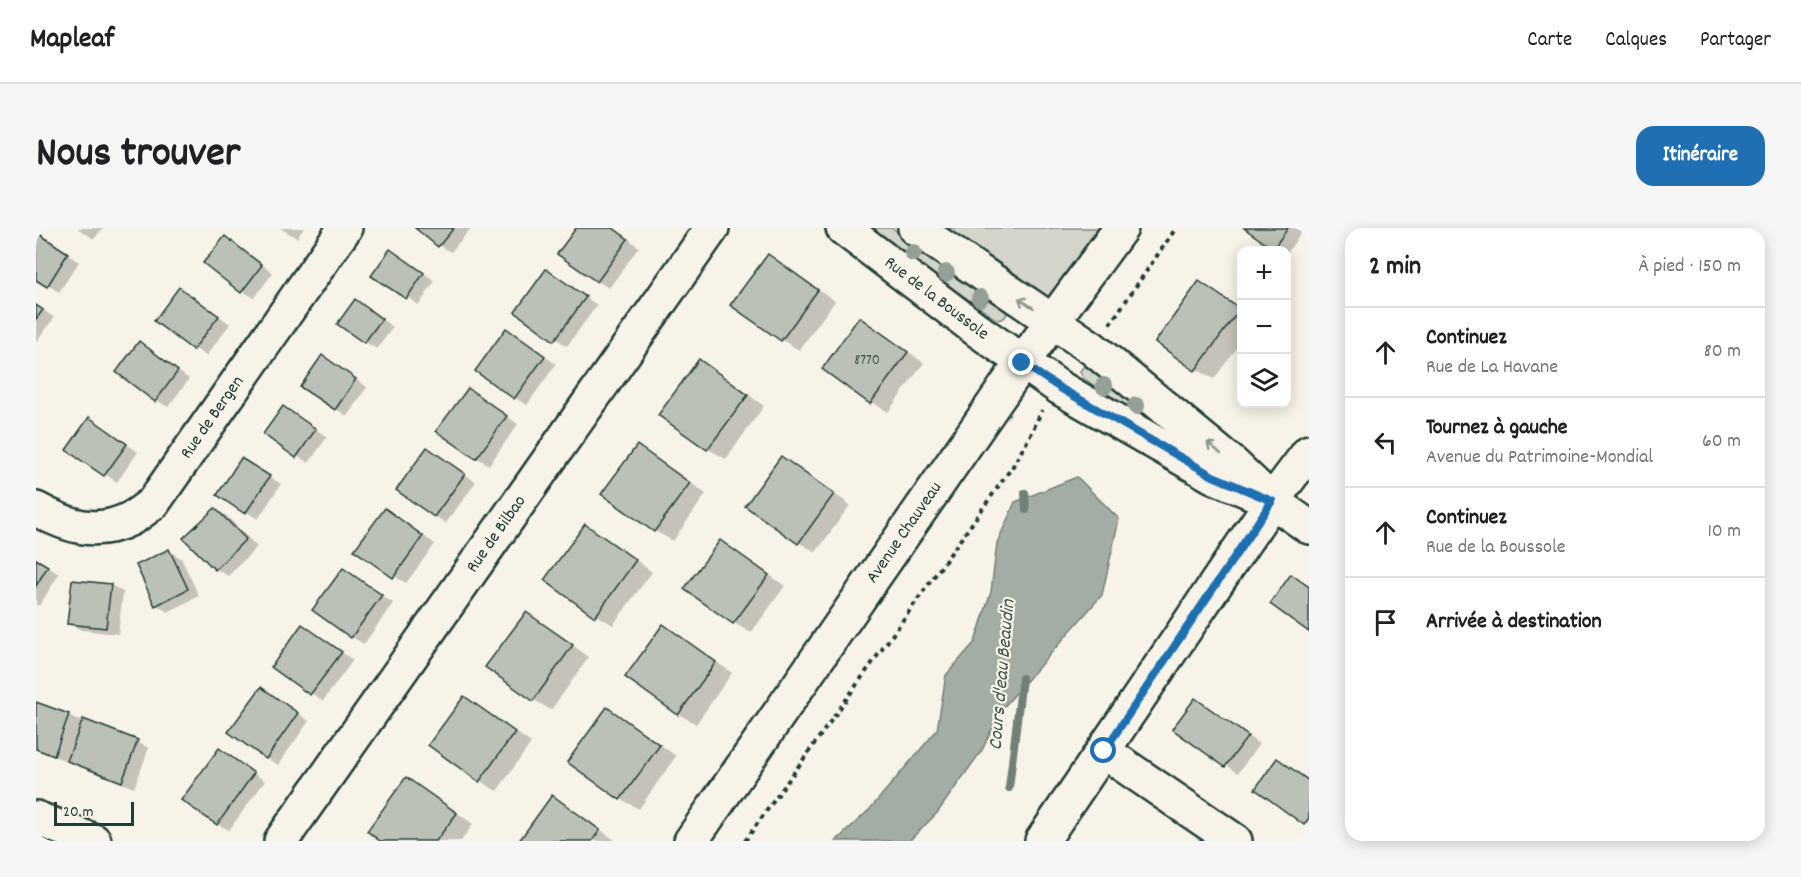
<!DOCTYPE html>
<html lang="fr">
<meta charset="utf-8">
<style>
:root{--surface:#fff;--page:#f6f6f6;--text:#202124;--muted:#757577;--line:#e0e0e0;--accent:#1f6fb2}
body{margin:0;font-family:Dekko,sans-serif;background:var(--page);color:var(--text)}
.controls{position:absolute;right:18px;top:18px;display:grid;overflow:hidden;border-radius:12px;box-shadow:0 3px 15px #0003}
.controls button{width:54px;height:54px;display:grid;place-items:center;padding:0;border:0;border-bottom:2px solid var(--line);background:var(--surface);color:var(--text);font:30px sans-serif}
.scale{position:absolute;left:18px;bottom:15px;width:80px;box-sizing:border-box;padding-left:6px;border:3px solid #1f3d34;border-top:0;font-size:16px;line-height:21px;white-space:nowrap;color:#1f3d34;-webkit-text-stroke:4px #f7f3e8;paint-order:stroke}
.stop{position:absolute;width:18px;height:18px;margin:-14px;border:4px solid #1f6fb2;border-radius:50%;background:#fff}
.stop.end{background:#1f6fb2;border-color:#fff;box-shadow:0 2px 6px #0008}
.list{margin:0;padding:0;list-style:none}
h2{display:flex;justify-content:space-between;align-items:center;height:78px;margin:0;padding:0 24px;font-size:26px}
h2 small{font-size:20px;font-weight:400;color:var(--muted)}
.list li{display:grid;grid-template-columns:39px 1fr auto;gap:18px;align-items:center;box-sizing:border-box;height:90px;padding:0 24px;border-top:2px solid var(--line)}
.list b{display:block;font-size:22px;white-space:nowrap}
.list p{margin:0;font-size:20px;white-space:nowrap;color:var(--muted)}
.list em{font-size:20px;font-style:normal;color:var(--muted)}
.icon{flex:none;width:33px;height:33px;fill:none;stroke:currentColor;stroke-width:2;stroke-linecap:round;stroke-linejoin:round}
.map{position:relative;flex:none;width:1273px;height:613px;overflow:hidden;border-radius:18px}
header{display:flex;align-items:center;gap:36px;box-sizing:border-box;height:84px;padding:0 30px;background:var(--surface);border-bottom:2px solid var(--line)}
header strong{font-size:28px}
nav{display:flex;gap:33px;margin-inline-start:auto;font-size:21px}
.intro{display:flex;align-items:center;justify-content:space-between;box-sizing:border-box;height:144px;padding:0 36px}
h1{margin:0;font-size:42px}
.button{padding:15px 27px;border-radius:18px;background:var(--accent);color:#fff;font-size:21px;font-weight:700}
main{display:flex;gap:36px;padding:0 36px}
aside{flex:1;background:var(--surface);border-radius:18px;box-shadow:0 3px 15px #0003}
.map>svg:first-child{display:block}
</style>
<header>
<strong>Mapleaf</strong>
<nav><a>Carte</a><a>Calques</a><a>Partager</a></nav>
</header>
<div class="intro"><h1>Nous trouver</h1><a class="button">Itinéraire</a></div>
<main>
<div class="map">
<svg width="1273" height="613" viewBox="0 0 1273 613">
<rect width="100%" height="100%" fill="#f7f3e8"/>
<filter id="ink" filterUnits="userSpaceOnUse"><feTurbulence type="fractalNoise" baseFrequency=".0167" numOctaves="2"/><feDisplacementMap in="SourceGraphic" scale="12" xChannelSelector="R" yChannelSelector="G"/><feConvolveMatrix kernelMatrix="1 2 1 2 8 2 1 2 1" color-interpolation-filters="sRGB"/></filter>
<g filter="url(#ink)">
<g fill="#d3d5ca" stroke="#79897f" stroke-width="1.5">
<path d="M832,0h24l112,80 3,6c-3,5 -5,6 -11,5z"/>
<polygon points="879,0 1076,0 1016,92"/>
<polygon points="1054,138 1122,192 1121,195 1103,188 1047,150 1044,143 1047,139"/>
</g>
<polygon fill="#a4ada3" stroke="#6f8077" stroke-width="1.5" points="1041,249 1083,291 1066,367 965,482 946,522 901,585 873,613 800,613 834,581 901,502 910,447 939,414 955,364 961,315 979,274"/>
<g fill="#0003">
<polygon points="41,0 67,0 58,11"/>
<polygon points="244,0 268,0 261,10"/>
<polygon points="382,0 435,0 415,24 403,17"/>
<polygon points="542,0 577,0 603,19 573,60 561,53"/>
<polygon points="1211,0 1269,0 1250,26 1250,22 1243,22"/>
<polygon points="0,6 43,34 23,64 0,50"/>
<polygon points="189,10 201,17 237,45 218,70 206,63"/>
<polygon points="732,27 750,38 799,73 763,122 746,112"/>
<polygon points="366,30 399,53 383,77 338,47"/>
<polygon points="510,43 561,77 531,118 481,84"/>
<polygon points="1164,55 1206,82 1206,113 1178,151 1160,141 1121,113"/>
<polygon points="156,68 194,96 170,128 120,93"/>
<polygon points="319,73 357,99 341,121 329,114"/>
<polygon points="0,76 18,90 0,114"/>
<polygon points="824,91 841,101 888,135 852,184 835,174"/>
<polygon points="482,109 520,136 491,177 479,170"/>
<polygon points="103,115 153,151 132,179 120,172"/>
<polygon points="663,133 680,143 728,178 690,231 672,221 625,187"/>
<polygon points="298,136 331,159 311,188 300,181"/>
<polygon points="432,162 482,196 453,237 441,230"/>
<polygon points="259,187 291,209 273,235 261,228"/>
<polygon points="65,198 102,224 81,254 32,222"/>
<polygon points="601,219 619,229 670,266 637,313 619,303 567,265"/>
<polygon points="392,221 440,254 410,295 398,288"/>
<polygon points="746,230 763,240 814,277 780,324 762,314"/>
<polygon points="217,239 245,256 222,291 183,267"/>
<polygon points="179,281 191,288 221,319 192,348 180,341"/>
<polygon points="361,289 399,316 370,355 358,348"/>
<polygon points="549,298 567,308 616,344 577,397 560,387"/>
<polygon points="684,314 701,324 749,358 715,405 698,395 650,361"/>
<polygon points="133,323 145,330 163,368 132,384 120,377"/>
<polygon points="0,332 23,346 3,378 0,376"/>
<polygon points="308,342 357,375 328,416 316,409"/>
<polygon points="75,357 87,364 82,406 45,402 33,395"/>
<polygon points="490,386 507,396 553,429 515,482 498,472 451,439"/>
<polygon points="267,398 317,432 287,473 237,439"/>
<polygon points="627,398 644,408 696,445 660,496 642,486"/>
<polygon points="237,468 273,493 242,537 230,530"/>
<polygon points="428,470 446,480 495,515 461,563 444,553"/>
<polygon points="0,475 33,487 47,495 101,514 113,520 98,560 45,539 31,532 31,533 0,522"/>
<polygon points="1171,479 1223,516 1202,545 1138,501"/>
<polygon points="571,481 589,491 640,528 603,581 585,571 534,534"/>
<polygon points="183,522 229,553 193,602 181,596"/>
<polygon points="371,551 388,561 437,596 425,613 346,613"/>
<polygon points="516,569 533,579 580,613 485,613"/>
</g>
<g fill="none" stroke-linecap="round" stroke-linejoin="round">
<g stroke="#6f8077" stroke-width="8">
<polyline points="989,265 990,282"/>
<polyline points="973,560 986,450"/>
</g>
</g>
<g fill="#bbc1b6" stroke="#1f3d34" stroke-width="1.5">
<polygon points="379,0 418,0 402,19"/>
<polygon points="540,0 577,0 592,11 561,54 521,26"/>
<polygon points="1208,0 1252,0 1237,21"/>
<polygon points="0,4 32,25 11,59 0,52"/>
<polygon points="189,8 226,37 205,65 167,35"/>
<polygon points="354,21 388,45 370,71 335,48"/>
<polygon points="732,26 782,62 745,113 694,77"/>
<polygon points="510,41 550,69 518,113 479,84"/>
<polygon points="1163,53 1204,81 1159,143 1119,114"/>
<polygon points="143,59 183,88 157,122 118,93"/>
<polygon points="319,71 346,91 328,115 301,96"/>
<polygon points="0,77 7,82 0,91"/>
<polygon points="823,89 872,124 834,176 786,141"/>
<polygon points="470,100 509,128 478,171 439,143"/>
<polygon points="103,113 142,143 119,174 80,144"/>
<polygon points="286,127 320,151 299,182 264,159"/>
<polygon points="663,131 712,167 671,222 622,187"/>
<polygon points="432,160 471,188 440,231 400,203"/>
<polygon points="247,178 280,201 260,230 227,206"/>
<polygon points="53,189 91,216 68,248 30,222"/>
<polygon points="601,217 654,255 618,304 565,266"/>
<polygon points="391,219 429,246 398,289 360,262"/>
<polygon points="745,228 798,266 762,316 709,278"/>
<polygon points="205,230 234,248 209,286 181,267"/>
<polygon points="179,280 210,311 179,342 147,310"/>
<polygon points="349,280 387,308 357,350 318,322"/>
<polygon points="549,296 600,332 559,389 508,352"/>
<polygon points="684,312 733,347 697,396 648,361"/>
<polygon points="133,321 152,361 119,378 100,337"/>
<polygon points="0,331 12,338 0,358"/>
<polygon points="307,340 346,367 315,410 276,382"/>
<polygon points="1255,346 1273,359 1273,404 1234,376"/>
<polygon points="36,352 75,356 70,400 31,396"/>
<polygon points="490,384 537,417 497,473 449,439"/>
<polygon points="266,396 306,424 274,467 235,439"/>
<polygon points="627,396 680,434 642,487 589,449"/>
<polygon points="225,459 262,485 230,531 192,504"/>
<polygon points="428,468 479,504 443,554 392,517"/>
<polygon points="1159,470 1212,508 1189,539 1136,501"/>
<polygon points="0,474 33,486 18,528 0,521"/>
<polygon points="571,479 624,517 584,572 531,534"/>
<polygon points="47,491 102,512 86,554 31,533"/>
<polygon points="183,520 218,545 181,597 145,572"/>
<polygon points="1241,530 1273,553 1273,590 1268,597 1219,561"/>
<polygon points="370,549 421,585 400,613 344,613 331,603"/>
<polygon points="516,567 564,602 556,613 483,613"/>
</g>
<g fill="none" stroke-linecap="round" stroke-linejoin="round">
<defs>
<g id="minor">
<path id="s1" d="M807,0l137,104 80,56 153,88 59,25"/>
<polyline points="879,0 1056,120 1197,236 1236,273 1273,299"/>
<path id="s2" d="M0,281c31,17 60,27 94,10 8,-4 16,-11 23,-16l192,-275"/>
<polyline points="1067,523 1199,613"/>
<polyline points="0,590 58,613"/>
<path id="s3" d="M245,613l431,-613"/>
<polyline points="1006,613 1236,273 1273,224"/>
</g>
<g id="major">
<path id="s4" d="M655,613l331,-478 99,-135"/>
</g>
</defs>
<use href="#minor" stroke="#1f3d34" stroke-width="38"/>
<use href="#major" stroke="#1f3d34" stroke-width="38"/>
<g stroke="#1f3d34" stroke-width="4" stroke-dasharray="4.5 4.5" stroke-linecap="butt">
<polyline points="1074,96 1140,0"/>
<polyline points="709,613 977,238 994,208 1006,182"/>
</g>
<use href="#minor" stroke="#f7f3e8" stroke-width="33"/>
<use href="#major" stroke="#f7f3e8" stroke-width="33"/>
</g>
<g fill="#949f96">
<circle cx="877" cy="25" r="9"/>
<circle cx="910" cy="45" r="9"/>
<circle cx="944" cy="70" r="9"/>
<circle cx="1068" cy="158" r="9"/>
<circle cx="1100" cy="178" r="9"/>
</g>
<defs><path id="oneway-shaft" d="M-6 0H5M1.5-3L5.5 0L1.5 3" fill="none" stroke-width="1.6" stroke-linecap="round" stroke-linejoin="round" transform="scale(1.5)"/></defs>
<g stroke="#8b988e">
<use href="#oneway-shaft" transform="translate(990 75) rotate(-147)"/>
<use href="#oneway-shaft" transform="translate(1178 220) rotate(-141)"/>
</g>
</g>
<g fill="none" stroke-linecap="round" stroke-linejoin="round" filter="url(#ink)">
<polyline stroke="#1f6fb2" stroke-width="8" points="986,135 1024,160 1177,248 1236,273 1068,523"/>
</g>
<g text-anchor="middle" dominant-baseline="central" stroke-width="4.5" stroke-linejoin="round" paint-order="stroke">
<g font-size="15" fill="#465e54">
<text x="831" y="133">8770</text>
</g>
<g font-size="18" fill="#1f3d34" stroke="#f7f3e8">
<text stroke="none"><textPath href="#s1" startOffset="117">Rue de la Boussole</textPath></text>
<text stroke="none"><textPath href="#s2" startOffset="231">Rue de Bergen</textPath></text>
<text stroke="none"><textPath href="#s4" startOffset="375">Avenue Chauveau</textPath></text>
<text stroke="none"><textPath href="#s3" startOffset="375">Rue de Bilbao</textPath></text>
</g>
<g font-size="20" font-style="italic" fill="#405950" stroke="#f7f3e8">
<text transform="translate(967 447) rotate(-85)">Cours d'eau Beaudin</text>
</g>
</g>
</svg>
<div class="controls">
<button>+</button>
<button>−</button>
<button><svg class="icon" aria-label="layers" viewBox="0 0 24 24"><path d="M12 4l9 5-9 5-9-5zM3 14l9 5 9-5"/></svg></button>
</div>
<div class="scale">20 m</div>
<div class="stop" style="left:1068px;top:523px"></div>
<div class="stop end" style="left:986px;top:135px"></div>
</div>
<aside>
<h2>2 min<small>À pied · 150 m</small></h2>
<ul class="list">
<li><svg class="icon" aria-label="ahead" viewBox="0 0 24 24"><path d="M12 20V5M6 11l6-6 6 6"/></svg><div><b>Continuez</b><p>Rue de La Havane</p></div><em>80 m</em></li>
<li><svg class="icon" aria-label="left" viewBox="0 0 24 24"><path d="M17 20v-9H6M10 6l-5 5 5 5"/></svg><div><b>Tournez à gauche</b><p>Avenue du Patrimoine-Mondial</p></div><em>60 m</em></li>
<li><svg class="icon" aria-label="ahead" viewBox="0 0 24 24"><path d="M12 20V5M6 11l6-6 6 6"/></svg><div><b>Continuez</b><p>Rue de la Boussole</p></div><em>10 m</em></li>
<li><svg class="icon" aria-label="arrive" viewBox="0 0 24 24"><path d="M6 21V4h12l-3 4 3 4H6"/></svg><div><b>Arrivée à destination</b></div></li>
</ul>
</aside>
</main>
